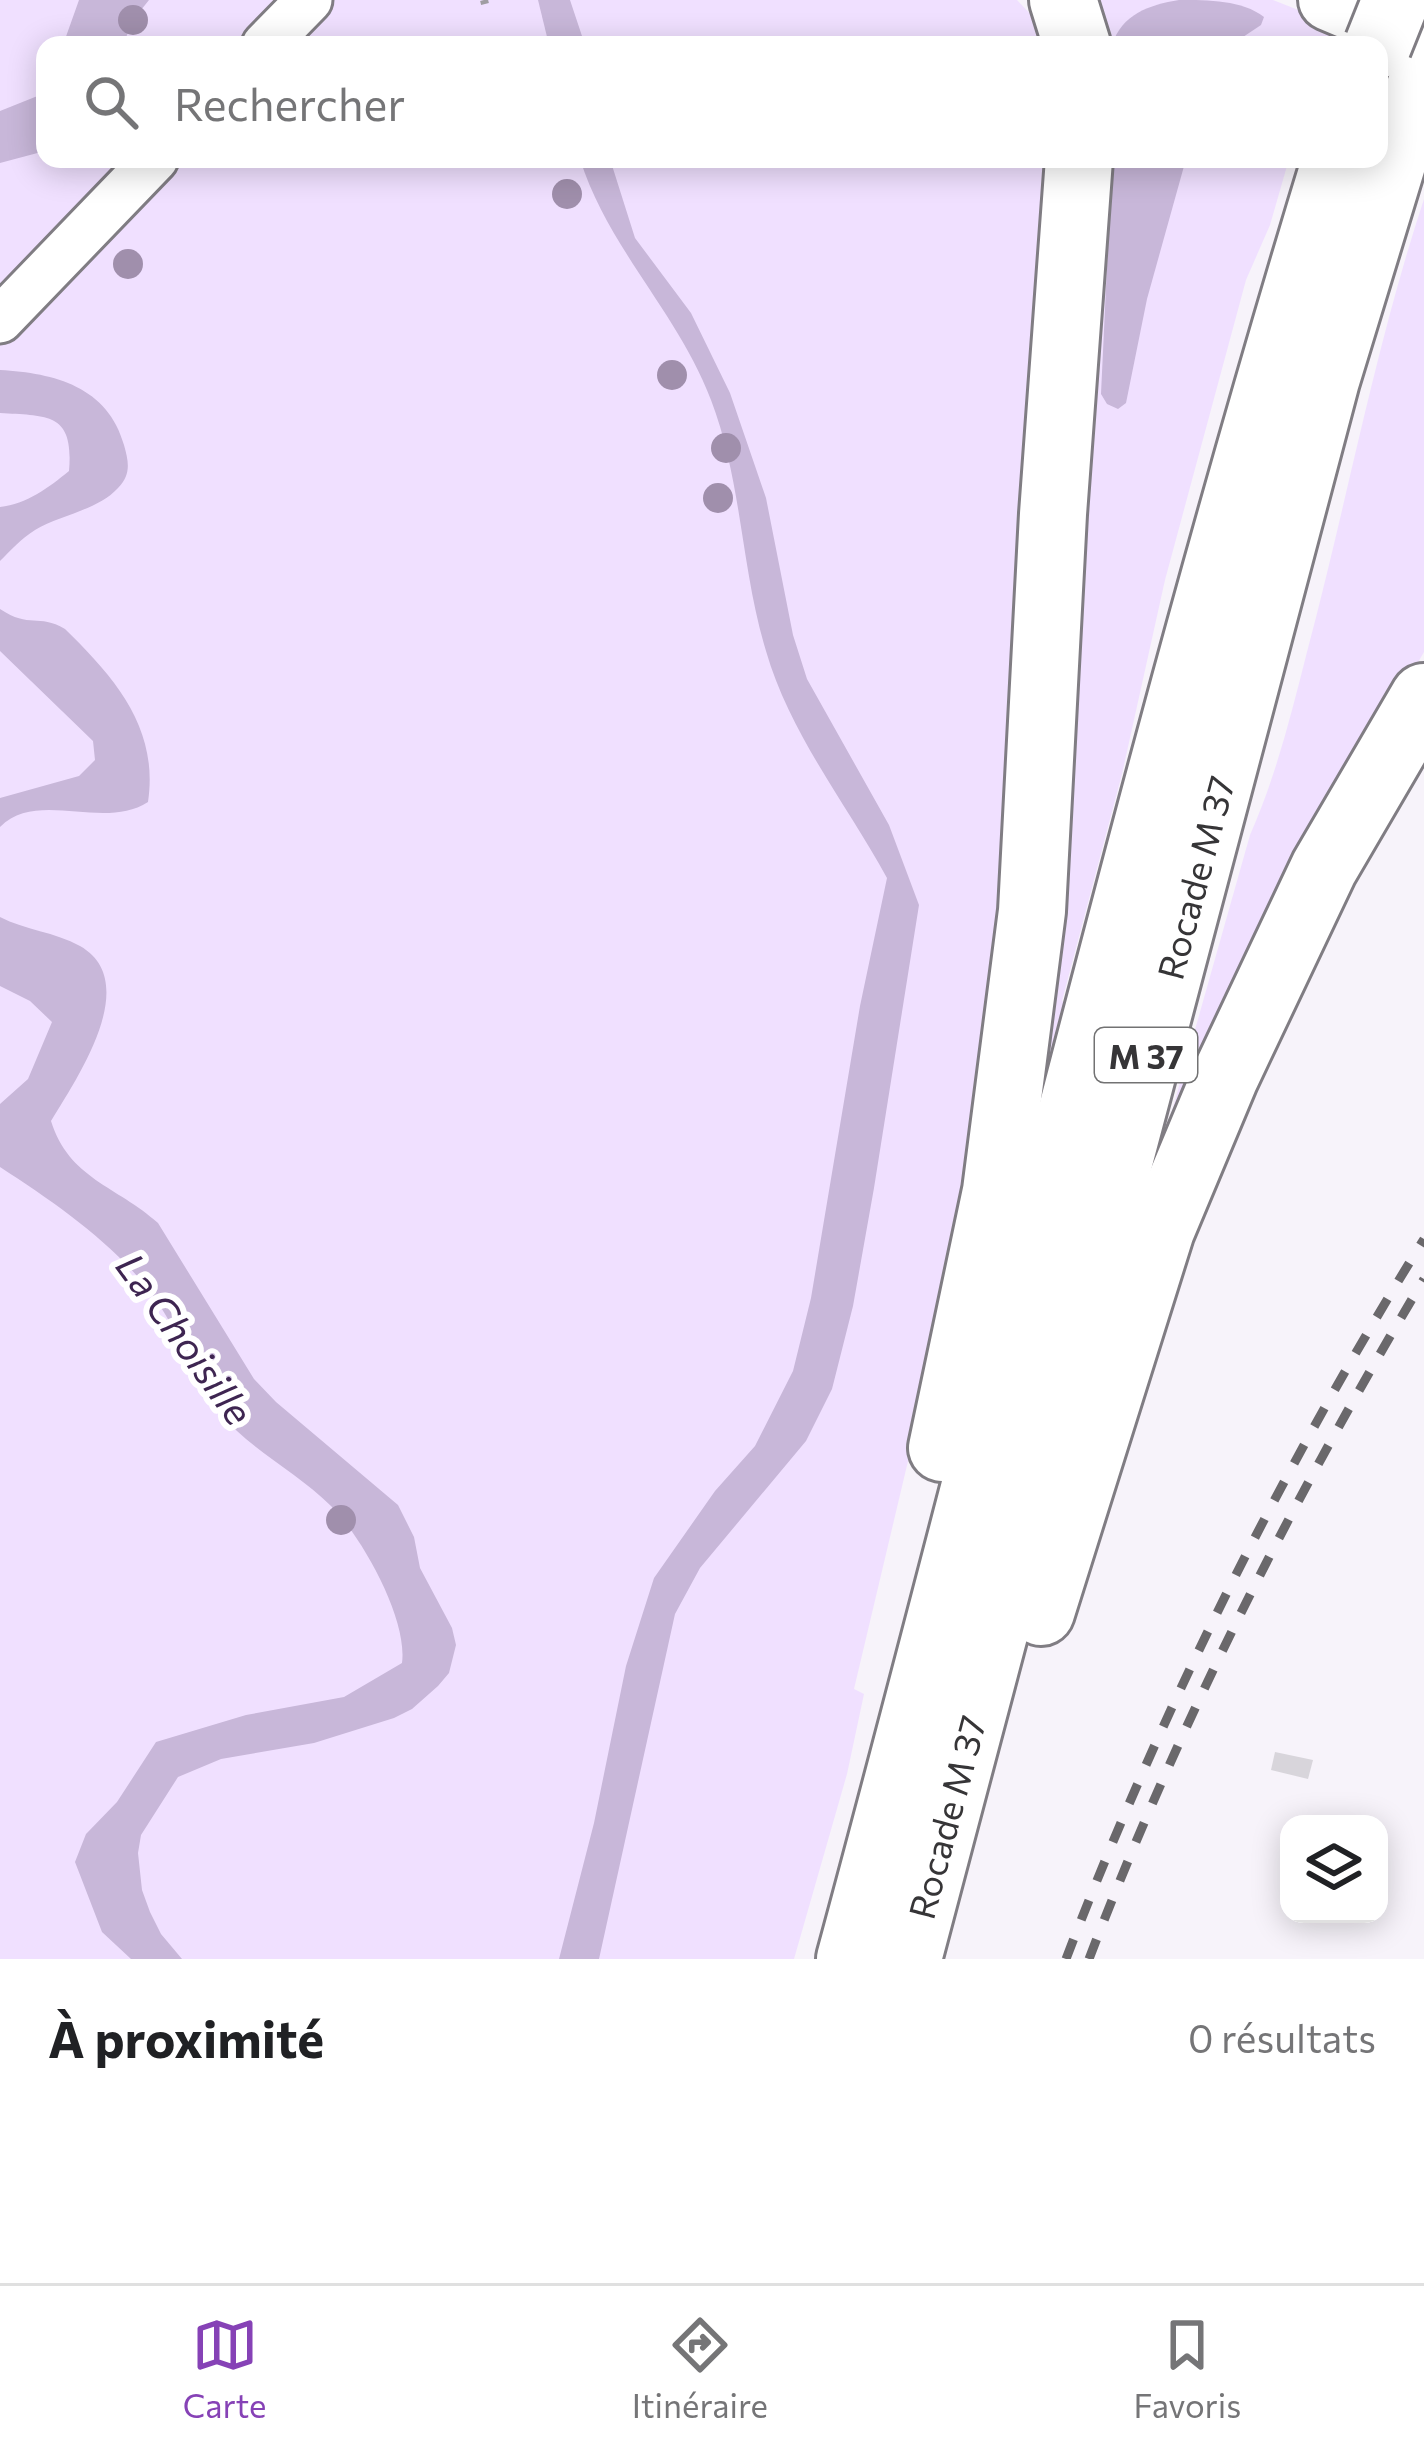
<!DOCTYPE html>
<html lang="fr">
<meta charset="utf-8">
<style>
:root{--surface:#fff;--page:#f2f2f2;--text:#202124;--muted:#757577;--line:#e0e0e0;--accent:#8642b6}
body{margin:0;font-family:Commissioner,sans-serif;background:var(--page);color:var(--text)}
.controls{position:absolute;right:36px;bottom:36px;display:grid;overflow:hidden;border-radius:24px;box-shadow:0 6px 30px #0003}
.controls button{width:108px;height:108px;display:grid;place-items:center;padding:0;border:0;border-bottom:3px solid var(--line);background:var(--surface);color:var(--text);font:60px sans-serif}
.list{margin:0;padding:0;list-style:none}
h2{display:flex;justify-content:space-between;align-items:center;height:156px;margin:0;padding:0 48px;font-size:51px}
h2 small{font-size:39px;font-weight:400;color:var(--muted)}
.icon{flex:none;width:66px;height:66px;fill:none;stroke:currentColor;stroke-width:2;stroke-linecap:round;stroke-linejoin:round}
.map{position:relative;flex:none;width:1424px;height:1959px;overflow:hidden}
.search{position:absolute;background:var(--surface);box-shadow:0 6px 30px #0003;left:36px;right:36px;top:36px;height:132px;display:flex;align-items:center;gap:30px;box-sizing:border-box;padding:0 42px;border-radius:24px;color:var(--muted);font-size:45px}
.sheet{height:324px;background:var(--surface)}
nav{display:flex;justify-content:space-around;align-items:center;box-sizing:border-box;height:168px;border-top:3px solid var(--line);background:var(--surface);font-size:33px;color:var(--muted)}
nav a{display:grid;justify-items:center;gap:6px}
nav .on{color:var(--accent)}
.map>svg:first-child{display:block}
</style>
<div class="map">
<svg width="1424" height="1959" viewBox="0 0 1424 1959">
<rect width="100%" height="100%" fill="#f7f3fa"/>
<g fill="#f0e0ff">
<polygon points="0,0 1017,0 1039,23 1048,45 45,45 45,159 1043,159 997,930 962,1198 927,1381 854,1689 864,1694 847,1774 794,1959 0,1959"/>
<polygon points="1097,0 1273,0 1339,26 1331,45 1092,45"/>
<polygon points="1089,159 1289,159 1270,225 1246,280 1165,580 1122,774 1062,1001 1071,1006 1026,1175"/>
<path d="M1424,199v453l-65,112 -209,425 100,-354c26,-59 41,-120 57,-183 40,-150 68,-305 117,-453z"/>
</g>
<g fill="#c8b7d9">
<polygon points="79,0 149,0 133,20 123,45 63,45"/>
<polygon points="538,0 570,0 585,45 549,45"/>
<path d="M1179,0c30,0 63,0 85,17l-3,8 -30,20h-119c10,-31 37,-40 67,-45z"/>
<polygon points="45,93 45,151 0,163 0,111"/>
<path d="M580,159h30l25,79 56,75 39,80 36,105 27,137 14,44 82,146 30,80 -45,283 -21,118 -21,83 -26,52 -106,127 -25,46 -76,345h-40l35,-136 32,-157 28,-88 61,-87 40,-45 38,-75 18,-73 49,-292 27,-128c-41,-75 -97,-144 -121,-227 -25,-82 -24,-170 -55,-251 -33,-87 -103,-152 -131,-241z"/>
<polygon points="1112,159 1186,159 1147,299 1126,403 1118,409 1107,404 1101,394"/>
<path d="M0,370c55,3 108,17 124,75 5,18 7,29 -6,43 -20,22 -58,27 -83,42 -14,9 -24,20 -35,31v-54c27,-3 48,-19 69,-36 5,-58 -20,-55 -69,-58z"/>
<path d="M0,609c30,20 38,4 65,20 50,49 94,99 83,173 -45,29 -110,-13 -148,25v-29l79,-22 16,-16 -2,-19 -93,-90z"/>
<path d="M0,917c25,13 55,15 80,29 63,36 -3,132 -29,175 18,58 66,65 107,102l96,156 22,23 122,103 16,32 6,31 32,60 4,17 -7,28 -11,13 -26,23 -18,9 -80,25 -93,16 -43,18 -37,58 -3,18 4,37 8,22 11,22 21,25h-51l-29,-27 -27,-70 11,-28 31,-32 39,-60 90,-27 98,-18 58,-34c6,-44 -40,-126 -71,-157 -28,-28 -65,-48 -94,-75 -35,-33 -57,-101 -88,-141 -41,-51 -94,-87 -149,-123v-63l28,-25 24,-57 -22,-21 -30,-15z"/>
</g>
<polygon fill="#d8d5db" points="1275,1752 1313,1760 1308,1779 1271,1770"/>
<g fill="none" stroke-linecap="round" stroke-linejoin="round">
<defs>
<g id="minor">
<polyline points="265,45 309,0"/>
<polyline points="0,320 155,159"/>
</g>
<polyline id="major" points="1329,0 1424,40"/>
<g id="highway">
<polyline points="1063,0 1077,45"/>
<polyline points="942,1448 996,1191 1032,911 1053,514 1079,159"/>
<polyline points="1041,1612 1161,1230 1225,1077 1324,868 1424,697"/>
<path d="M850,1959c163,-600 304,-1206 486,-1800"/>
<path id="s1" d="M908,1959l418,-1579 69,-226 29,-77"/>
</g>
</defs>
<use href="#minor" stroke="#807d83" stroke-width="51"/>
<use href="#major" stroke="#807d83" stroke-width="66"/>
<use href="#highway" stroke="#807d83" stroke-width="72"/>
<polyline stroke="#a09da2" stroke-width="8" stroke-dasharray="6 9" stroke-linecap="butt" points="484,0 485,4"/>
<use href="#minor" stroke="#fff" stroke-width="45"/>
<use href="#major" stroke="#fff" stroke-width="60"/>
<use href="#highway" stroke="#fff" stroke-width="66"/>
<g stroke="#6a686b" stroke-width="9" stroke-dasharray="21 21" stroke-linecap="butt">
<path d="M1066,1959c96,-251 217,-492 358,-720"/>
<path d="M1089,1959c90,-236 205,-463 335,-680"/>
</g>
<defs>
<polyline id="highway-bridge" points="1378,45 1396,0"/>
</defs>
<use href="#highway-bridge" stroke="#807d83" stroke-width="72" stroke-linecap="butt"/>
<use href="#highway-bridge" stroke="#fff" stroke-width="66"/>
</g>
<g fill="#a08fac">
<circle cx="133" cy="20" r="15"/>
<circle cx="567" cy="194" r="15"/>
<circle cx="128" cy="264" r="15"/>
<circle cx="672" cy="375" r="15"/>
<circle cx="726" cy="448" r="15"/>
<circle cx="718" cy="498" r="15"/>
<circle cx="341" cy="1520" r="15"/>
</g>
<g text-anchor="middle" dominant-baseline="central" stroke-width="12" stroke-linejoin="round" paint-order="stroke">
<rect fill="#fff" stroke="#727273" stroke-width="3" x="1095" y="1028" width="102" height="54" rx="9"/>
<g font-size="33" font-weight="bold" fill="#363537">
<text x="1146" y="1055">M 37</text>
</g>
<g font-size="36" fill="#363537" stroke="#fff">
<text stroke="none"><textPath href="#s1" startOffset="1119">Rocade M 37</textPath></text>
<text stroke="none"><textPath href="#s1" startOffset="147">Rocade M 37</textPath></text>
</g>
<g font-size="39" font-style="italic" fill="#3e2551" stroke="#fff">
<text transform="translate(186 1338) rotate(54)">La Choisille</text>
</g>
</g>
</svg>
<div class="controls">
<button><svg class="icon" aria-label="layers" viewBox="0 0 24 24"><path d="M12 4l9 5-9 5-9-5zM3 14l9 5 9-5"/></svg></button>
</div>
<div class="search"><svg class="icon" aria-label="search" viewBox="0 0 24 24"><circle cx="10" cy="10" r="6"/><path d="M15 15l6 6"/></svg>Rechercher</div>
</div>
<section class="sheet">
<h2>À proximité<small>0 résultats</small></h2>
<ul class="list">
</ul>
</section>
<nav>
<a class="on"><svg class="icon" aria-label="map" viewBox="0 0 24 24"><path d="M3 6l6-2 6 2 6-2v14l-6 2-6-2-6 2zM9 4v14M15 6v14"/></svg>Carte</a>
<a><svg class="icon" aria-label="directions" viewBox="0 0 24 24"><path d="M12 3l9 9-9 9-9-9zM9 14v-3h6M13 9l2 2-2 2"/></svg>Itinéraire</a>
<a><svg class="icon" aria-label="saved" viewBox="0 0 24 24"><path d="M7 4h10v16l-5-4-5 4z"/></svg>Favoris</a>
</nav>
